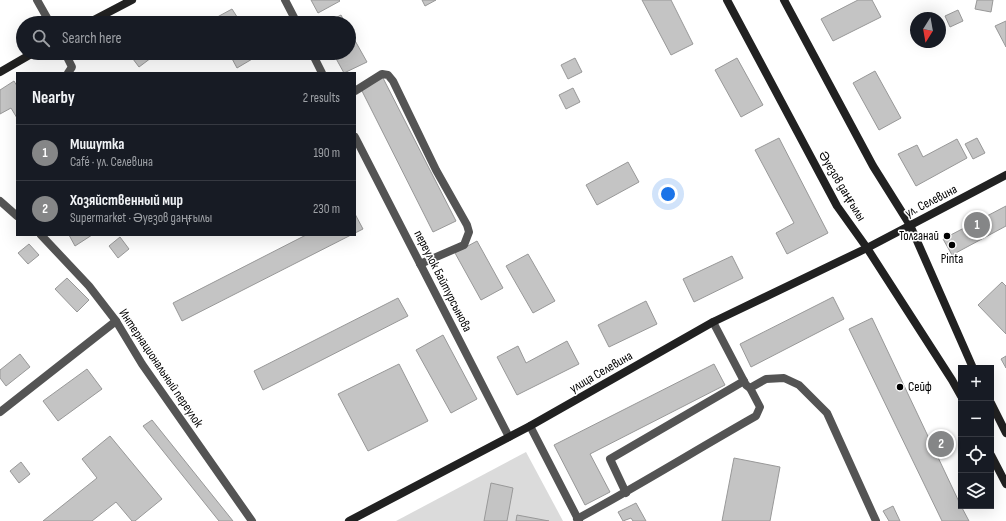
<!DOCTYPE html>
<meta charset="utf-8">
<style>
:root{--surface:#171b24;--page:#20242c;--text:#f1f3f6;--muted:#9ea1a6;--line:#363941;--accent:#858687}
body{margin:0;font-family:"Sofia Sans Condensed",sans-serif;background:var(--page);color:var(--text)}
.controls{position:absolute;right:12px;bottom:12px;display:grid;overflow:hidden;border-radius:0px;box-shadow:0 4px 16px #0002}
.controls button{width:36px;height:36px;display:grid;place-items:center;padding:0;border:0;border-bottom:1px solid var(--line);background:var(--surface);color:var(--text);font:20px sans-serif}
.compass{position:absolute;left:910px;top:12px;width:36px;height:36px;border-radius:50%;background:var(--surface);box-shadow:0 4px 16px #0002;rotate:191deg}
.you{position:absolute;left:668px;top:194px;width:14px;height:14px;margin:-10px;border:3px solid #fff;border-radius:50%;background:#1a73e8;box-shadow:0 0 0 6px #1a73e833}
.badge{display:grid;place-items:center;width:26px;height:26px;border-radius:50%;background:var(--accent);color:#fff;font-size:13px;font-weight:700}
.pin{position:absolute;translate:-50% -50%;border:2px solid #fff;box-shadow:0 1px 4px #0006}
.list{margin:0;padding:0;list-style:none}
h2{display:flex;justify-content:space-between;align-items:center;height:52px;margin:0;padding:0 16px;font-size:17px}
h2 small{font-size:13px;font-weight:400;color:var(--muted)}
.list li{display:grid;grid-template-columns:26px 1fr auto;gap:12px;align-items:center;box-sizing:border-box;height:56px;padding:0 16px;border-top:1px solid var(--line)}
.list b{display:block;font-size:15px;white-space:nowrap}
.list p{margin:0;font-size:13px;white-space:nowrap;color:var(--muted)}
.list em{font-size:13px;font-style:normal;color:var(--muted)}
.icon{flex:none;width:22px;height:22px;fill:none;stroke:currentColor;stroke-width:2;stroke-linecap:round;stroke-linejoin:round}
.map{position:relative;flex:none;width:1006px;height:521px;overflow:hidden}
.search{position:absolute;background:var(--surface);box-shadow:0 4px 16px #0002;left:16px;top:16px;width:340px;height:44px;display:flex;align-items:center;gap:10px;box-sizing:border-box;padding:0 14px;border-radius:22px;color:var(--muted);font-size:15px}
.panel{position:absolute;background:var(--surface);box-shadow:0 4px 16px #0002;left:16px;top:72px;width:340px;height:164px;border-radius:0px}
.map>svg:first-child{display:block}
</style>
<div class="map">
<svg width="1006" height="521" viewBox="0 0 1006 521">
<rect width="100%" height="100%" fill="#fff"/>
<polygon fill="#dbdbdb" points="526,452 563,521 396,521"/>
<g fill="#c4c4c4" stroke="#989898">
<polygon points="311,0 339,0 340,1 318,13"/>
<polygon points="422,0 436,0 425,6"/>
<polygon points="642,0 671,0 693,44 671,55"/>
<polygon points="858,0 872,0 881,17 833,41 821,19"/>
<polygon points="977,0 993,0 991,12 975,9"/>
<polygon points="232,9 241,23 212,23 210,21"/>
<polygon points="958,10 963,21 950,27 945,16"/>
<polygon points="341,15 345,23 326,23"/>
<polygon points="1006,21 1006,47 995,26"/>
<polygon points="349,30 367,62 344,73 333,53 349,53"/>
<polygon points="133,53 146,53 151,58 139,67 130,55"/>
<polygon points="229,53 258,53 259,55 237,68"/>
<polygon points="575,58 582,72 568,79 561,65"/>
<polygon points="737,58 763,105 741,117 715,70"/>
<polygon points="875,71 901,118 879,130 853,83"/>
<polygon points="383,78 456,221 433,232 361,89"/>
<polygon points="14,81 17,86 17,118 11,108 0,114 0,90"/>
<polygon points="573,88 580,102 566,109 559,95"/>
<polygon points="779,138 828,233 787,254 776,233 794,223 755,150"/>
<polygon points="977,138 985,153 973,159 965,144"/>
<polygon points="957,139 967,158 916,186 898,154 917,145 923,157"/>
<polygon points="628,162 639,182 597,205 586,185"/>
<polygon points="1006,206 1006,226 952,255 943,239"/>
<polygon points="355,214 363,229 355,233"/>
<polygon points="69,235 92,235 75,246"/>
<polygon points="306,235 351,235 182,321 173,303"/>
<polygon points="120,237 129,249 118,258 109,246"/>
<polygon points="477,241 503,288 481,300 455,253"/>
<polygon points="29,244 39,255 28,264 18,253"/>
<polygon points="528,254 555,301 533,313 506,266"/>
<polygon points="732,256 743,278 694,302 683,279"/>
<polygon points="67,278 89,300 77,312 55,289"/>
<polygon points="1002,282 1006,286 1006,334 978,305"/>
<polygon points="833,297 844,319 751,367 740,344"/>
<polygon points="398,298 408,316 263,390 254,371"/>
<polygon points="646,301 657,324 609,347 598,325"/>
<polygon points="872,318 961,506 969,521 942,521 849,329"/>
<polygon points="443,335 477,399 451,413 416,350"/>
<polygon points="567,341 579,364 517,395 497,357 518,346 526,363"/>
<polygon points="20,354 30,367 6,386 0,378 0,370"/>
<polygon points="1006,356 1006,368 1001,359"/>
<polygon points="399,364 428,421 368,451 338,394"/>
<polygon points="714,364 725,385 590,454 610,492 585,505 554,445"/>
<polygon points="87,369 102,389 58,421 43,401"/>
<polygon points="152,420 233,521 219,521 143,426"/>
<polygon points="110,436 162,499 135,521 132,521 116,502 92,521 43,521 97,478 82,459"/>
<polygon points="734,458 780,467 770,521 722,521"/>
<polygon points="21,462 30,474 19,483 10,471"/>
<polygon points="491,483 513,488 507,521 484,521"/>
<polygon points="636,503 646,521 633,521 631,518 623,521 618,512"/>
<polygon points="893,506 900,521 889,521 883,511"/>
<polygon points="517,515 549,521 516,521"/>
</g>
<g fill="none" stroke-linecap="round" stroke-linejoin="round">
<g stroke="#545454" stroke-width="8">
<polyline points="37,0 50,23"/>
<polyline points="285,0 297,23"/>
<polyline points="65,53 72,67 68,73"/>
<polyline points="312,53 322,73"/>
<polyline points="355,91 382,74 388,75 393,81 436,170 467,225 469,232 464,245 420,264"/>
<polyline points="355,137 509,437"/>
<polyline points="0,201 17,216"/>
<polyline points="41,235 89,286 116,321 142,364 252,521"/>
<polyline points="713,322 746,385 750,388 766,379 784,378 799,385 827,413 876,521"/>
<polyline points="0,412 116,321"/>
<polyline points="530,426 579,521"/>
<polyline points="626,493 610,459 744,381"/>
<path d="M577,519c61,-33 119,-69 179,-103l4,-9 -10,-19"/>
</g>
<g stroke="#212121" stroke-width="8">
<polyline points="727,0 837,206 867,248 952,380 961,396"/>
<polyline points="784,0 873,166 910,225 973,368"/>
<polyline points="88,23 132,0"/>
<polyline points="0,72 33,53"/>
<polyline points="991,403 1006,433"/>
<polyline points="991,455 1006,484"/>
<polyline points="349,521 530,426 713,322 867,248 1006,175"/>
</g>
</g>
<g fill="#000" stroke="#fff" stroke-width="1.5">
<circle cx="947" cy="236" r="4"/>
<circle cx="952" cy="245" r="4"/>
<circle cx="900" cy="387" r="4"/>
</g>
<g text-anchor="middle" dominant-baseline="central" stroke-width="3" stroke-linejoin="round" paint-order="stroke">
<g font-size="13" fill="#000" stroke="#fff">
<text transform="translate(842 186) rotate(59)">Әуезов даңғылы</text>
<text transform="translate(931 201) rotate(-27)">ул. Селевина</text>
<text transform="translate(443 281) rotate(63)">переулок Байтурсынова</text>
<text transform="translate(161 368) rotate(56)">Интернациональный переулок</text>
<text transform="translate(601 372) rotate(-30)">улица Селевина</text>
</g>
<g font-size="13" fill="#000" stroke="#fff" text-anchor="end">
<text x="939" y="236">Толганай</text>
<text x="952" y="259" text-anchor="middle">Pinta</text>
<text x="908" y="387" text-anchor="start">Сейф</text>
</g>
</g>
</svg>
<div class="controls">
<button>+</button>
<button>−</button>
<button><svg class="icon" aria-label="locate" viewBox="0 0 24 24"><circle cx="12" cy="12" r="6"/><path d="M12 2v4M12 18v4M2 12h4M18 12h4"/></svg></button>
<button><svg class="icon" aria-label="layers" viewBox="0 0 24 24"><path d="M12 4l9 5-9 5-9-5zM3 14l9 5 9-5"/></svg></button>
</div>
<svg class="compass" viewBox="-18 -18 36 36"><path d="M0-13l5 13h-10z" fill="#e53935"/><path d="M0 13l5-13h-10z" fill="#9ea1a6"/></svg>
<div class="you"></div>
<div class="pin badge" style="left:977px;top:225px">1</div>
<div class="pin badge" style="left:941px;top:444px">2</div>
<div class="search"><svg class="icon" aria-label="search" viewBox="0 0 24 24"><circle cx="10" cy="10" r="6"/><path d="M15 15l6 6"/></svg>Search here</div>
<section class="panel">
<h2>Nearby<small>2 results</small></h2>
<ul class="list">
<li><span class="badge">1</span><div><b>Мишутка</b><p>Café · ул. Селевина</p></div><em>190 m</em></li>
<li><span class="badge">2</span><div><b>Хозяйственный мир</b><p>Supermarket · Әуезов даңғылы</p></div><em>230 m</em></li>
</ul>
</section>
</div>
